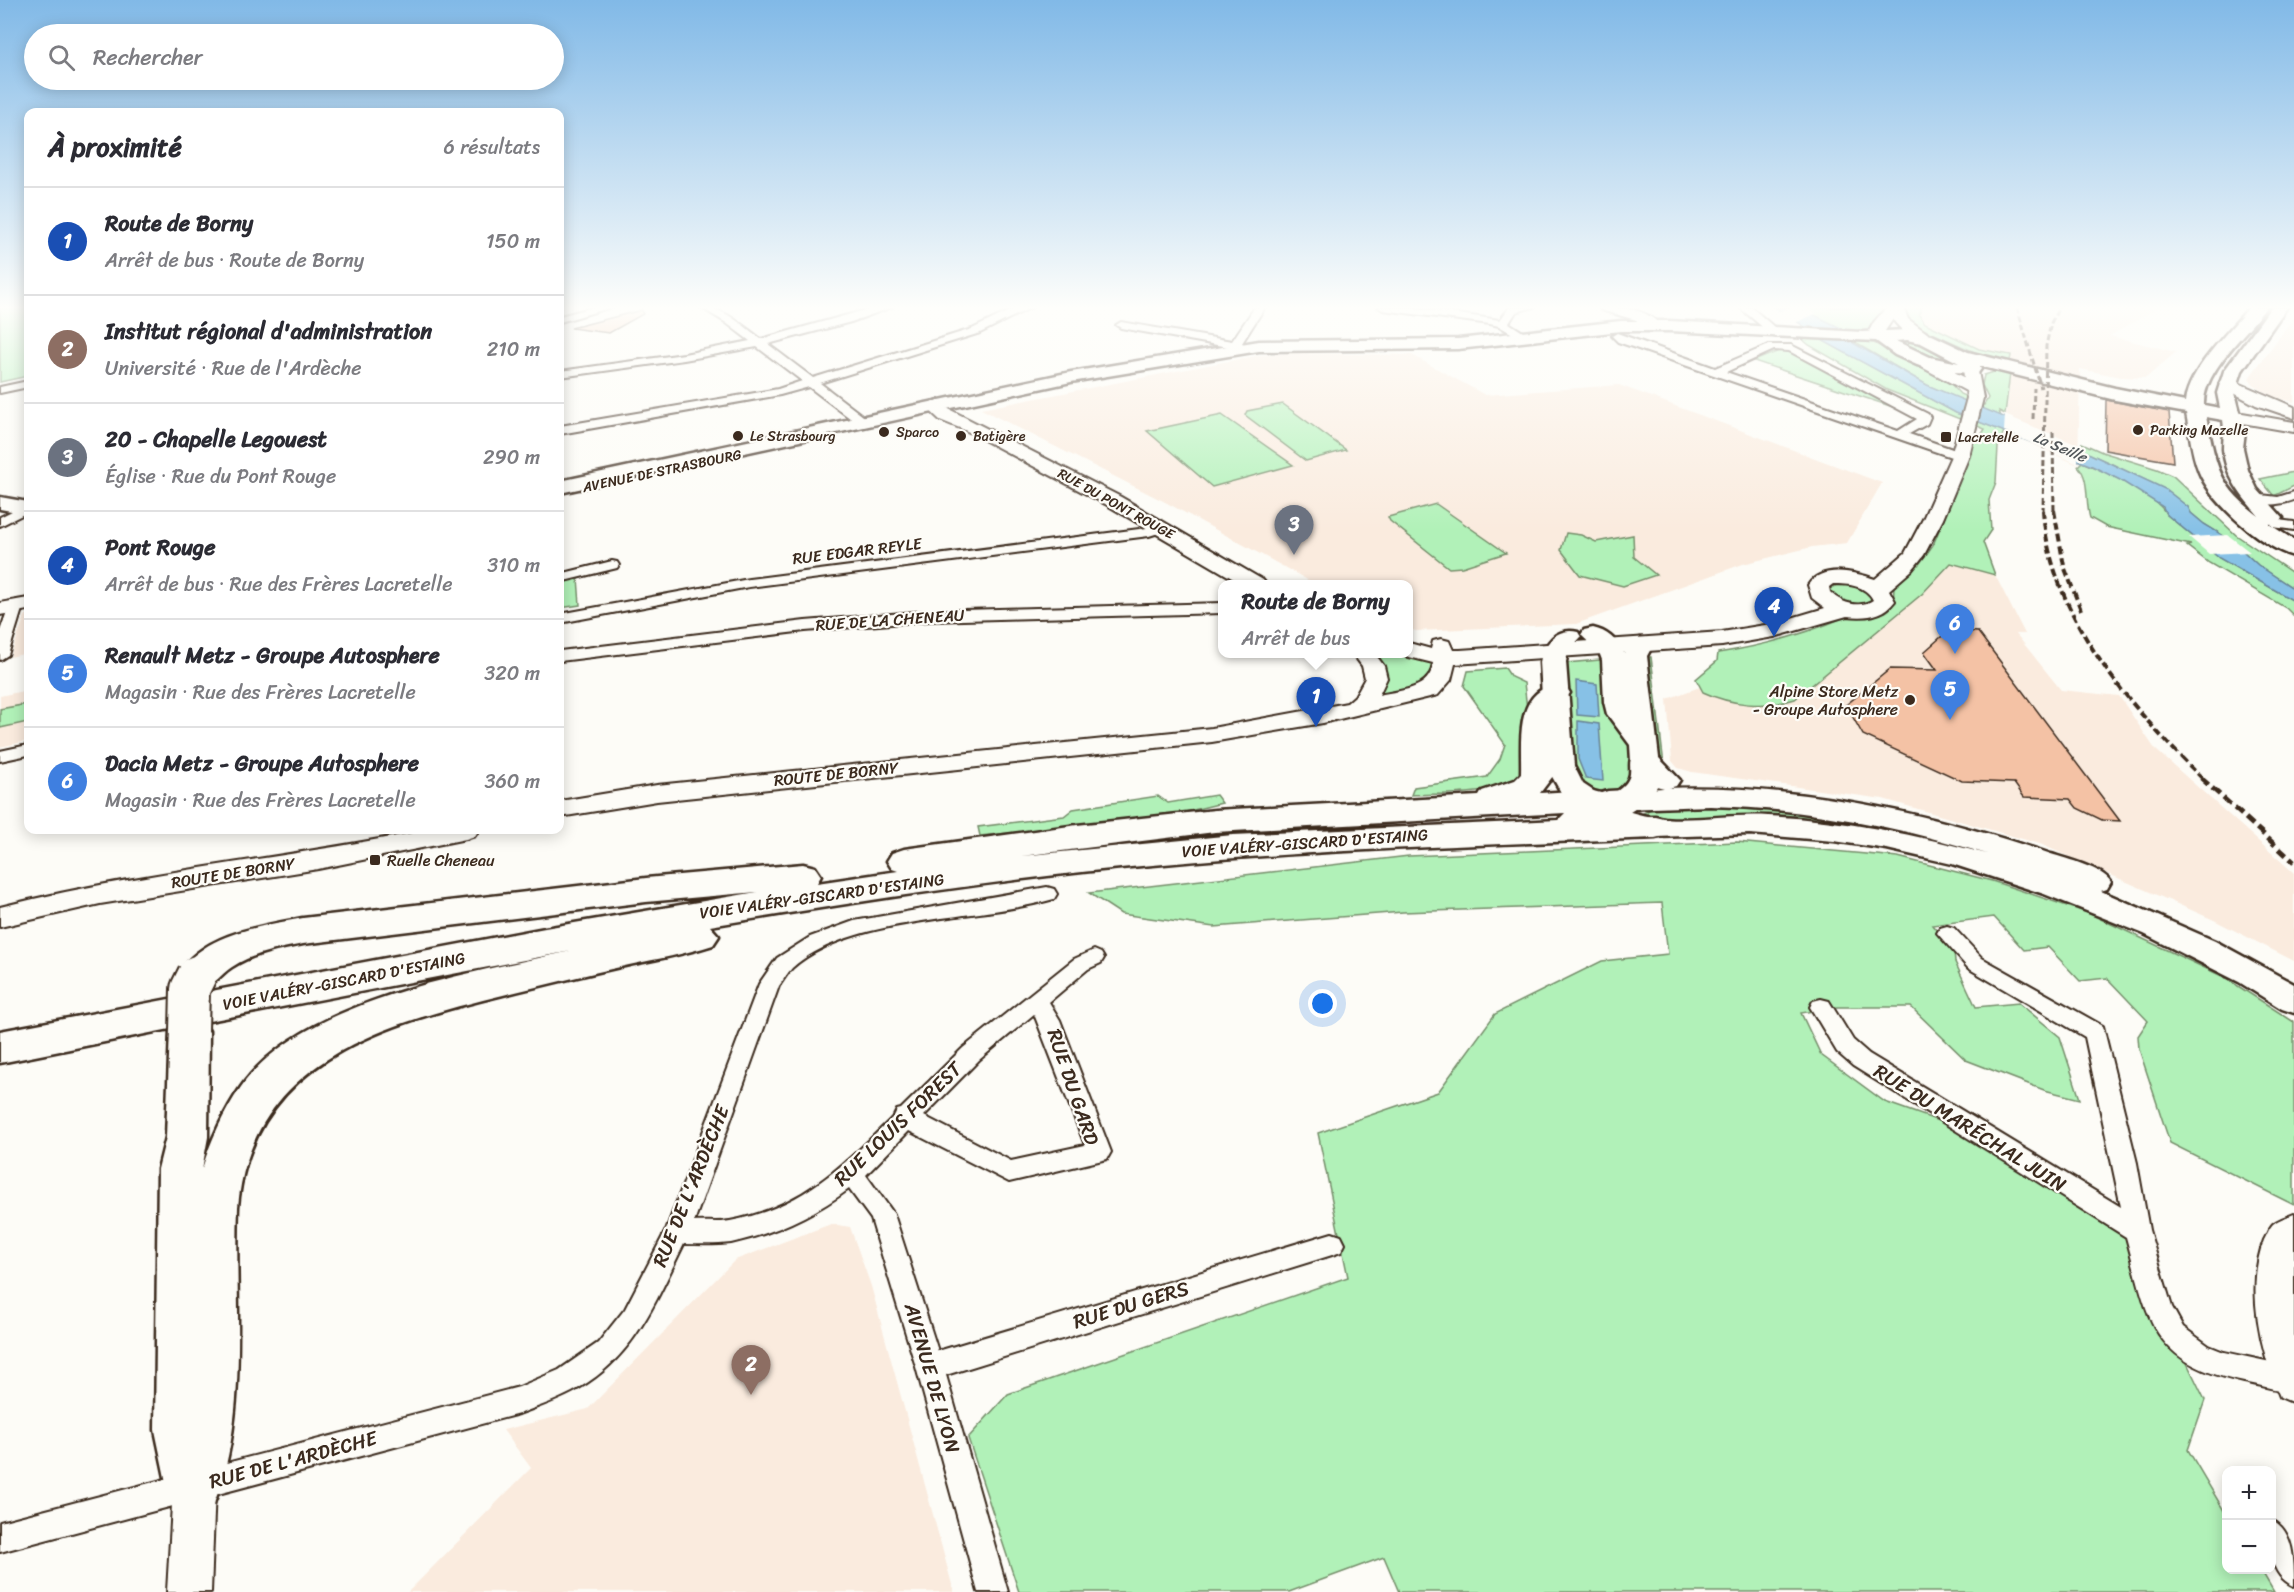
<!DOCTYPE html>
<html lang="fr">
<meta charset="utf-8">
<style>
:root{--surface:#fff;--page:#f2f2f3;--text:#2b2b33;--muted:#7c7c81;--line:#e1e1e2;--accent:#0f766e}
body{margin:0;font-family:Sriracha,sans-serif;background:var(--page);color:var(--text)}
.controls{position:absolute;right:18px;bottom:18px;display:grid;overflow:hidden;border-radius:12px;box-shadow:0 3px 15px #0003}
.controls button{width:54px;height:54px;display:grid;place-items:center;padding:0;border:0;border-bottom:2px solid var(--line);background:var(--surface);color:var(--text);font:30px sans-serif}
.you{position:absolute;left:1323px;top:1004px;width:21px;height:21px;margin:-15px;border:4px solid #fff;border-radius:50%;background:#1a73e8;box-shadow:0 0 0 9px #1a73e833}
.badge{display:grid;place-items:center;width:39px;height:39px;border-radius:50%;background:var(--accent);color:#fff;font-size:20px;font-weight:700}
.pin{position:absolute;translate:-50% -50px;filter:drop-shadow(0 2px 3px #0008)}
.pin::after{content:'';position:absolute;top:32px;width:21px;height:18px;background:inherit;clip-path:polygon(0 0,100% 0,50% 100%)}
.popup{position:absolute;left:1218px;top:580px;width:195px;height:78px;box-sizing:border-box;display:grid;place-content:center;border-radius:12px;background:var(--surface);filter:drop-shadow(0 2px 4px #0005);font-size:20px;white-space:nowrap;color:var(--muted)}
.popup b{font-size:22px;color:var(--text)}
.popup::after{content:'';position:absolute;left:50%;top:100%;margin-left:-12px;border:12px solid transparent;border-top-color:var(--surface)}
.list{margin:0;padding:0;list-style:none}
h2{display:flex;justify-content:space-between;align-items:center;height:78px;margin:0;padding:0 24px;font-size:26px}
h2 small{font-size:20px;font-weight:400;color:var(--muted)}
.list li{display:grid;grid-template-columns:39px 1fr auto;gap:18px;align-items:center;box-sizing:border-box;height:108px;padding:0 24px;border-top:2px solid var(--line)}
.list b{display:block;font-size:22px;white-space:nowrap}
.list p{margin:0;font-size:20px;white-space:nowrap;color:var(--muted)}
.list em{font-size:20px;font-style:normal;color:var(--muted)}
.icon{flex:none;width:33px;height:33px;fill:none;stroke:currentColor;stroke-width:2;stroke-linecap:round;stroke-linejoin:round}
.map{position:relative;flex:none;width:2294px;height:1592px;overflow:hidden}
.search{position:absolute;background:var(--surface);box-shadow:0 3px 15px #0003;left:24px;top:24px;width:540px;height:66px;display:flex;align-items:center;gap:15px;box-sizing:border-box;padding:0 21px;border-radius:33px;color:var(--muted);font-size:22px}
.panel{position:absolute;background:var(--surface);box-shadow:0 3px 15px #0003;left:24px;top:108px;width:540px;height:726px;border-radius:12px}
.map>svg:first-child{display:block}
</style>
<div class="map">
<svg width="2294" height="1592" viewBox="0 0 2294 1592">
<rect width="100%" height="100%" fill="#fdfcf7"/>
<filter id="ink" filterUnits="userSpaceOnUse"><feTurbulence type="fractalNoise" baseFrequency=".0167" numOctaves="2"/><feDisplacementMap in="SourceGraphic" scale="12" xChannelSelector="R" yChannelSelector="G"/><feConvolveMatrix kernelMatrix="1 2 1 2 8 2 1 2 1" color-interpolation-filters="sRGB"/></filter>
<g filter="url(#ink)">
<g fill="#faebde">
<polygon points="1922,307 2159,307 2110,336 2176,352 2146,378 2121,377 2080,369 2078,465 2004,431 2008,400 2011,355 1979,349 1925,323 1919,315"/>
<polygon points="2294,317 2294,402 2274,397 2255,386 2249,378"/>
<polygon points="1289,353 1412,355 1485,395 1619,385 1882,483 1847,543 1812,547 1743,564 1576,624 1416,631 1409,629 1409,584 1315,584 1167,503 981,409 1260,355"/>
<polygon points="1951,563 1995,575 2025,634 2016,634 2061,690 2119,696 2155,749 2294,873 2294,961 2214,920 2040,844 1883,799 1692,772 1678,768 1672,761 1667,699 1880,621"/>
<polygon points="28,614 28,653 10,657 25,616"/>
<polygon points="28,690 28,741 0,747 0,696"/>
<polygon points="831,1224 850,1227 871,1286 954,1592 408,1592 531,1468 503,1430 588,1409 735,1260"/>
</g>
<g fill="#b1f1b8" stroke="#768e6b" stroke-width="1.5">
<polygon points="0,307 28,307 28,376 0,382"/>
<polygon points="1788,307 1883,307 1869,334 1829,331"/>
<polygon points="1908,307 1922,307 1919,315 1925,323 1979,349 2011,355 2010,361 1979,354 1921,328 1913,327 1902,317"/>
<polygon points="1892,338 1919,340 1964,364 1944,364 1894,341"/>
<path d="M1802,339l20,1 134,73 48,18 -6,16 -2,35 -7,18 2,30 -8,12 12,33 -44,-12 -29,31 -127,105c-30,10 -64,6 -92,-7l-7,-13 21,-18 1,-8c45,-7 85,-18 127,-36l-5,-4c13,1 44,8 52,-7 3,-5 1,-13 2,-19l26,-24 13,-18 37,-90 -4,-7 3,-5 9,-3 7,-11 -98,-39 -78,-45z"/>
<polygon points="1852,341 1874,343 1951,384 1960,394 1984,405 1988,398 1982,385 1984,375 1994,372 2010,373 2005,414 1999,411 2001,417 1927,385"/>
<polygon points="1779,351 1789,351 1905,411 1754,361"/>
<polygon points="1283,404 1346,450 1306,461 1245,415 1247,411"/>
<polygon points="1222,415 1293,465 1212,487 1147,431"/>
<polygon points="2082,443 2102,452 2157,469 2173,476 2236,535 2294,574 2294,589 2258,565 2232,541 2204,524 2191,513 2188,507 2114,465 2083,451"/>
<path d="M2082,462c20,8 75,33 84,52l53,44 75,43v15l-8,-8 -77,-45 -22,-17 4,-1 -85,-18 -16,-9c-5,-16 0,-39 -12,-52z"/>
<polygon points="2294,472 2294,486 2274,496 2260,479"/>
<polygon points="1436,504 1506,553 1462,567 1449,568 1390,521 1388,517"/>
<polygon points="1566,533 1581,535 1596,542 1633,535 1634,557 1656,575 1623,586 1580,575 1561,550"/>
<polygon points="578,578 580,605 560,608 560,582"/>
<path d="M1840,583c14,2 24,3 33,15l-2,3c-13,7 -37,3 -42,-12z"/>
<polygon points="1372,654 1409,654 1436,665 1427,685 1377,698 1381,668"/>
<polygon points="1643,657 1651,657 1665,773 1655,764"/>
<path d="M1611,659l19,77 4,40c-14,17 -25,20 -47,16l-20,-27 -1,-102z"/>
<path d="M1505,668l6,9 13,6 5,43 -5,51c-34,20 -75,16 -113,18l3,-8 73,-10 13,-18 5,-15 -41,-58 4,-15z"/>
<polygon points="28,704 28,722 0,728 0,709"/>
<polygon points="1216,795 1222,803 1165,817 980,836 978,827 1064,816 1073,809 1158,796 1168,803"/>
<polygon points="1659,805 1774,807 1902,827 2073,877 2157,914 2228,950 2010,863 1639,815"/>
<polygon points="1737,842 1898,857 1992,881 2088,913 2224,977 2294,1022 2294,1205 2170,1143 2139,1049 2138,1036 2148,1021 2107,978 2080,981 2048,947 2024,950 1994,917 1932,925 1954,951 1955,962 1976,1007 2019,1003 2060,1037 2080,1099 2044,1090 1966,1060 1911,1007 1837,1007 1801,1013 1821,1055 1885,1102 1950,1125 2150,1244 2185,1359 2205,1400 2188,1450 2226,1514 2226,1570 2261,1570 2274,1592 1399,1592 1384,1557 1289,1592 1019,1592 968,1438 1008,1394 1348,1277 1318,1133 1438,1092 1495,1014 1602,961 1668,954 1662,903 1403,912 1214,927 1121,914 1089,893 1409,856"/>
</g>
<g fill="#87c1e6" stroke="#698596" stroke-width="1.5">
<polygon points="1774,307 1798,307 1851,333 1850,337 1853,343 1927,385 2071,445 2165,489 2188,507 2191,513 2204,524 2232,541 2258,565 2294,589 2294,601 2219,558 2166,514 2163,507 2120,480 2092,466 1956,413 1816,337 1804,326"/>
<polygon points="1576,681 1597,684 1599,717 1577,715"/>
<polygon points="1578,721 1599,724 1603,781 1586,779 1578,759"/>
</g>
<g fill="#fdfcf7">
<polygon points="1790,307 1804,307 1817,313 1795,323 1776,313"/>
<polygon points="2005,415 2078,445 2078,464 2004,431"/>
<polygon points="2228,535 2250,552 2209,554 2189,537"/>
</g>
<g fill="#f4c2a5" stroke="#3b2a1e" stroke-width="1.5">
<polygon points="642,310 643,314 609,333 571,328"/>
<polygon points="2106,400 2169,412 2173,462 2105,450"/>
<polygon points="1949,630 1978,632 2120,821 2102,820 2077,808 2070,799 2024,797 2014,783 1962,781 1863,735 1846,705 1890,669 1937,670 1924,652"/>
</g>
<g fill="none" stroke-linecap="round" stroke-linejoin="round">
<defs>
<g id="street">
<polygon points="594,307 612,307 560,322 560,316"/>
<path d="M700,307c24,0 42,18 61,32l115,-32h16l-41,15 -83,22 45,34 159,-49 46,-22h14l-52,26 -160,50 47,36v6h-8l-50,-38 -29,8 -220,39v-8l218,-37 24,-8 -45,-34 -73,13 -124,17v-6l124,-17 66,-13 -25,-19z"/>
<polygon points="1255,307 1265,307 1242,343 1250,347 1245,350 1121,328 1116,325 1121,322 1232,341"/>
<polygon points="1378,307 1409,307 1500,320 1509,308 1534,307 1516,312 1509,323 1529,336 1530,338 1525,341 1499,326 1490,324 1383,310"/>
<polygon points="1739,307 1751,307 1782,334 1777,337 1773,336"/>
<path d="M1617,333l98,35 54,-23h22l137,69 2,3 -3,7 -18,10 55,19 2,3 -6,4 -342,-118 -6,-6zM1774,350l15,1 128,68 -19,12 -172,-59z"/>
<polygon points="28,381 28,387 0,393 0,387"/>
<path d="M2294,492v8c-13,5 -37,8 -48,-2l7,-4 25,3z"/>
<polygon points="28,503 28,512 0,526 0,517"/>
<polygon points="2278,520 2294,522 2294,530 2273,527 2271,524 2273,521"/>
<polygon points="1160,524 1165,525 1167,528 1165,531 1149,536 749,587 560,623 560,614 749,579 1147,528"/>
<polygon points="612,561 617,562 619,565 617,568 560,582 560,574"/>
<polygon points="16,602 23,606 8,655 0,660 0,631 9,606"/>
<polygon points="1223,603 1223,613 928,621 805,631 560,661 560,651 805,621 928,611"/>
<polygon points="28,745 28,755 0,761 0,751"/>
<path d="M1047,887l7,2 3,5 -3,5c-76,22 -202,16 -262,69 -5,5 -9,13 -13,18l-85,236c11,-1 25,1 36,-1 72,-13 114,-56 164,-105l3,-6 4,-1 62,-61 111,-89 20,-9 7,3 3,5 -3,5 -13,6 -39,33 11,18 51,132 -4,7 -98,23 -100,-51 -43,44 28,39 44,137 394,-118 9,3 4,8 -4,8 -9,3 -386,120 62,217h-30l-62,-225 -45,-148 -22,-30c-35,26 -76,45 -118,54 -15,2 -32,1 -47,1 -28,56 -48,111 -105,144 -18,11 -40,18 -60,26l-519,138v-30l519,-135 40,-17 39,-27 27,-34 41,-79 93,-246 18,-26 33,-21 44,-16zM1034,1014l51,131 -74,16 -87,-45 55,-56z"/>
<path d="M1947,926l7,2 28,30 121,68 34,137 12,67 23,77 11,20 26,19 15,6 70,15v24c-15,1 -34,-6 -50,-9 -95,-20 -95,-63 -118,-145l-273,-171 -16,-14 -27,-45 3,-6 8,-2 8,2 24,39 16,14 252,153 -36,-170 -117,-69 -31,-35 3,-5z"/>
<path d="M2272,1520c22,11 22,41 22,66 -26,-11 -25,-42 -22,-66z"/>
</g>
<g id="secondary">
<path d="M1599,307c22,0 48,1 62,19l-2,3h-10l-13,-9 -35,-10z"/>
<path d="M1887,307h16l5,12 23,17 3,3 -3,3c-12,3 -33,-13 -38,-23l-8,12 3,4 -3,3h-10l-6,-7 5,-9z"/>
<path d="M1924,357l40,20 -1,-8 2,-3h12l6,32 -14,58 -26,63 -19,36 -12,15 -23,20 6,11c-12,16 -30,17 -48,15l-73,21 -52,9 -267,18 -4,16 -13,15 -115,28 -111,19 -555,59 -97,16v-16l97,-16 555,-57 135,-25 8,-7 10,-18 -3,-12 -9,-12h22l9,12 3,12 -8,17c22,-5 52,-5 54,-32l-32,-8 8,-1v-11l22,6 2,-8 8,-2 8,2 4,9h7l262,-18 49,-8 54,-16 -13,-10 -4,-13c14,-21 47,-13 67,-6l30,-26 18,-34 28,-63 16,-58 -1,-7 -48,-26 -2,-3 2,-3zM1833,584c15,0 33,1 40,16 -13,9 -33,3 -43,-8l-1,-5z"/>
<polygon points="2227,378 2294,407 2294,418 2256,405 2221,386 2219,383 2221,380"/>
<polygon points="933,401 1121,497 1263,580 1266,584 1242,584 1107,505 967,431 940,420 925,406"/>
<polygon points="2231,411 2294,422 2294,432 2225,420 2223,416 2225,412"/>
<polygon points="28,598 28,610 0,615 0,603"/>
<path d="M427,830h52l-4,6 -9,3 -148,30 -218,35 -100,23v-20c140,-36 285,-48 427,-77z"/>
<path d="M2294,1214v189l-14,-6c-19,-46 -35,-108 -16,-157 3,-5 5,-12 9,-16 6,-5 14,-7 21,-10z"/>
<polygon points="194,1466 208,1473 215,1487 211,1592 167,1592 173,1487 180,1473"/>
</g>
<g id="primary">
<path d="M2249,307h17c-18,26 -64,65 -62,98l16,3 -3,-15 7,-22 47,-64h16l-45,64 -7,22 10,38 -2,17 5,22 9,19 26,29 -3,5 -11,1 25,16v16c-32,-8 -83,-54 -95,-84 -8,-19 -9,-39 -13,-59l-71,-13 -136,-34 2,3 -3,4 -30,-1 -31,-7 -22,-10 -19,-14 -206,-10h-49l-163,18 -199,2 -188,31 -511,111v-12l511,-109 188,-31 199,-2 163,-18h49l192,11 45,-2 25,5 36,17 147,36 70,14c3,-32 45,-71 64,-95zM1907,340l14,3 38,20 -29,-6 -34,-16zM2206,417l17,3c2,11 0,19 0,29 2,27 19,48 36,67 -43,-33 -42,-50 -53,-99z"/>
<polygon points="0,497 28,502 28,514 0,509"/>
<path d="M1593,628c14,3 24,12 31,25l8,-13 9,-2 9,2 3,5 -6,11 12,102 21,22 -4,6 -7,2c130,-4 259,24 382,66 16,5 52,14 60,28l-4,7 -6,2 114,50 79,43v29l-12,-4 -43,-27 -95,-48 -100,-40 -92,-30 -65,-15 -53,-8 -84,-7 -95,3 -32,-7 -22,-9 -38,-25 -17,-30 -6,-104c5,-19 16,-35 38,-30l3,5 -13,14 -2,11 8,104 9,18 15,10 10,-3 56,-3 -8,-2 -25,-25 -1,-16 -23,-31 -3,-12 -2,-42 -3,-8 -18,-17 3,-5zM1710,806c94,2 187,20 277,48 -72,-20 -144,-34 -219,-38 -48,-3 -100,12 -145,-7z"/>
</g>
<path id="highway" d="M1555,684l11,3 4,6 -17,22v61l-13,17 49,-3 12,3 3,6c10,-6 24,-13 26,-25 1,-9 -2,-12 4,-20l11,-3 11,3c18,27 -13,53 -36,63l35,-1 12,3 5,8 -5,8 -12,3c-164,7 -328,11 -491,26 -152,13 -303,37 -454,62l9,10 -6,9c-28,9 -56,14 -84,20 -45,10 -89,21 -134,32 -118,29 -245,68 -257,210 -4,96 12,209 -25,299l-19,8 -19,-8 -8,-19 -12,-57 3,-261 8,-32 4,-108 -170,34v-32l545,-103 212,-36 -111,10 -343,42c-24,5 -50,9 -71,23 -8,5 -14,13 -22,18 -9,6 -17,3 -27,0l-5,-10c23,-41 83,-49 125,-57l343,-40 157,-14 12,3 6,9 -4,7 81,-12 -6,-2 -5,-8 5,-8 12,-4 173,-24 138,-15 264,-14 3,-5 33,-11 6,-6c1,-33 -7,-80 34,-90zM1565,813l-7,7 -325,15 -212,21 194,-24zM571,951c-99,22 -270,49 -330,136 -18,26 -30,53 -39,82l6,-32 1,-106 -5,-9z"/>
</defs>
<use href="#street" stroke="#3b2a1e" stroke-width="4"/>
<use href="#secondary" stroke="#3b2a1e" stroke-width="4"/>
<use href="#primary" stroke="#3b2a1e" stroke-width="5"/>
<use href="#highway" stroke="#3b2a1e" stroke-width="5"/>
<use href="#street" fill="#fdfcf7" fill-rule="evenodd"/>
<use href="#secondary" fill="#fdfcf7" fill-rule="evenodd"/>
<use href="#primary" fill="#fdfcf7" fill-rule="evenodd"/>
<use href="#highway" fill="#fdfcf7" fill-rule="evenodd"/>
<g stroke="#3b2a1e" stroke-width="3" stroke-dasharray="6 3" stroke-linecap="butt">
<polyline points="2017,307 2041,388"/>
<polyline points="2033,419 2034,388"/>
<polyline points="2053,432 2054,512"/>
<polyline points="2043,512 2046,346 2051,323 2059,307"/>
</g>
<g stroke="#3b2a1e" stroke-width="4" stroke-dasharray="8 4" stroke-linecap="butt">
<path d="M2043,510c7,107 87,197 160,269"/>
<polyline points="2054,510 2064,566 2081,610"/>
</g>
<polyline stroke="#3b2a1e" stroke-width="5" stroke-dasharray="10 5" stroke-linecap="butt" points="2201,778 2294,862"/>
<defs>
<polyline id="highway-bridge" points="189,1031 190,989 197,975"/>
</defs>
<use href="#highway-bridge" stroke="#3b2a1e" stroke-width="42" stroke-linecap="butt"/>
<use href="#highway-bridge" stroke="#fdfcf7" stroke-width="38"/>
</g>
</g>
<linearGradient id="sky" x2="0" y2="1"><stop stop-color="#81b9e7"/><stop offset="0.58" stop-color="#fefefb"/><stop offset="1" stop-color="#fefefb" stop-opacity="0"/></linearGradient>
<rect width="2294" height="530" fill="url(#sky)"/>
<g fill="#3b2a1e" stroke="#fdfcf7" stroke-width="2">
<circle cx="2138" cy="430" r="6"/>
<circle cx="884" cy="432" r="6"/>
<circle cx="738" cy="436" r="6"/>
<circle cx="961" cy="436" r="6"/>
<rect x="1940" y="431" width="12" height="12" rx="3"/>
<circle cx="1910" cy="700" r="6"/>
<rect x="369" y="854" width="12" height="12" rx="3"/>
</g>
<g text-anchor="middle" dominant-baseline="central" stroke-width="4.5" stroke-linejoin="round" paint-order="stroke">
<g font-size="14" fill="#3b2a1e" stroke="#fdfcf7" text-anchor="start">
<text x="2150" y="430">Parking Mazelle</text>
<text x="896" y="432">Sparco</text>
<text x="750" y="436">Le Strasbourg</text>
<text x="973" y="436">Batigère</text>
<text x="1958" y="437">Lacretelle</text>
</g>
<g font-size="14" fill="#3b2a1e" stroke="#fdfcf7">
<text transform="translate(662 471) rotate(-12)">AVENUE DE STRASBOURG</text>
<text transform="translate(1116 504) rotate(29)">RUE DU PONT ROUGE</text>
</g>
<g font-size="15" font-style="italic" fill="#52575a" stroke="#fdfcf7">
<text transform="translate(2060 447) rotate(23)">La Seille</text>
</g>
<g font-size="16" fill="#3b2a1e" stroke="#fdfcf7">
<text transform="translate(857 551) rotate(-7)">RUE EDGAR REYLE</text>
<text transform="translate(890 620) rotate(-4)">RUE DE LA CHENEAU</text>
<text transform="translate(836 774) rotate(-6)">ROUTE DE BORNY</text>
<text transform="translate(1305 843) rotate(-4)">VOIE VALÉRY-GISCARD D'ESTAING</text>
<text transform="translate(233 873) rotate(-9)">ROUTE DE BORNY</text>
<text transform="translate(822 896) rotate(-8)">VOIE VALÉRY-GISCARD D'ESTAING</text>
<text transform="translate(344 981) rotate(-11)">VOIE VALÉRY-GISCARD D'ESTAING</text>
</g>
<g font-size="16" fill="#3b2a1e" stroke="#fdfcf7" text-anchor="end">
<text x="1898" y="691">Alpine Store Metz<tspan x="1898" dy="18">- Groupe Autosphere</tspan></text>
<text x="387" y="860" text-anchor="start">Ruelle Cheneau</text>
</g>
<g font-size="20" fill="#3b2a1e" stroke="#fdfcf7">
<text transform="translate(1073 1087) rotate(71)">RUE DU GARD</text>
<text transform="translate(898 1124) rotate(-44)">RUE LOUIS FOREST</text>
<text transform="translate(1970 1128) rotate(32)">RUE DU MARÉCHAL JUIN</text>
<text transform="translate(691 1186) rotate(-68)">RUE DE L'ARDÈCHE</text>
<text transform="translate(1131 1305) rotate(-17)">RUE DU GERS</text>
<text transform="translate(932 1378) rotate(74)">AVENUE DE LYON</text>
<text transform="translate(293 1460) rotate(-15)">RUE DE L'ARDÈCHE</text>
</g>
</g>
</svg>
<div class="controls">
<button>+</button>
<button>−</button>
</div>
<div class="you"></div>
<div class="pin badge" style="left:1316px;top:727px;background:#1a4fb4">1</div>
<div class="popup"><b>Route de Borny</b>Arrêt de bus</div>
<div class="pin badge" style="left:751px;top:1395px;background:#8d6e63">2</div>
<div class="pin badge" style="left:1294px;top:555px;background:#6b7280">3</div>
<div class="pin badge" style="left:1774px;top:637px;background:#1a4fb4">4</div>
<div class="pin badge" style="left:1950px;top:720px;background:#3f7fe0">5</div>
<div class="pin badge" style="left:1955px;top:654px;background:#3f7fe0">6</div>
<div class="search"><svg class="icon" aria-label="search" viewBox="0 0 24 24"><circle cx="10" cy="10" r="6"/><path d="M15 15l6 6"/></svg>Rechercher</div>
<section class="panel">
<h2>À proximité<small>6 résultats</small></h2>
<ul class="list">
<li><span class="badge" style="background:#1a4fb4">1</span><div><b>Route de Borny</b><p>Arrêt de bus · Route de Borny</p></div><em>150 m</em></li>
<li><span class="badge" style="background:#8d6e63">2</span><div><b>Institut régional d'administration</b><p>Université · Rue de l'Ardèche</p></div><em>210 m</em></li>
<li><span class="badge" style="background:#6b7280">3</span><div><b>20 - Chapelle Legouest</b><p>Église · Rue du Pont Rouge</p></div><em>290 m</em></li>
<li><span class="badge" style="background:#1a4fb4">4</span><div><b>Pont Rouge</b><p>Arrêt de bus · Rue des Frères Lacretelle</p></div><em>310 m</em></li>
<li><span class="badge" style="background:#3f7fe0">5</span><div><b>Renault Metz - Groupe Autosphere</b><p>Magasin · Rue des Frères Lacretelle</p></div><em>320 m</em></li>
<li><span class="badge" style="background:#3f7fe0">6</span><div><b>Dacia Metz - Groupe Autosphere</b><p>Magasin · Rue des Frères Lacretelle</p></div><em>360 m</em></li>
</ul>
</section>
</div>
